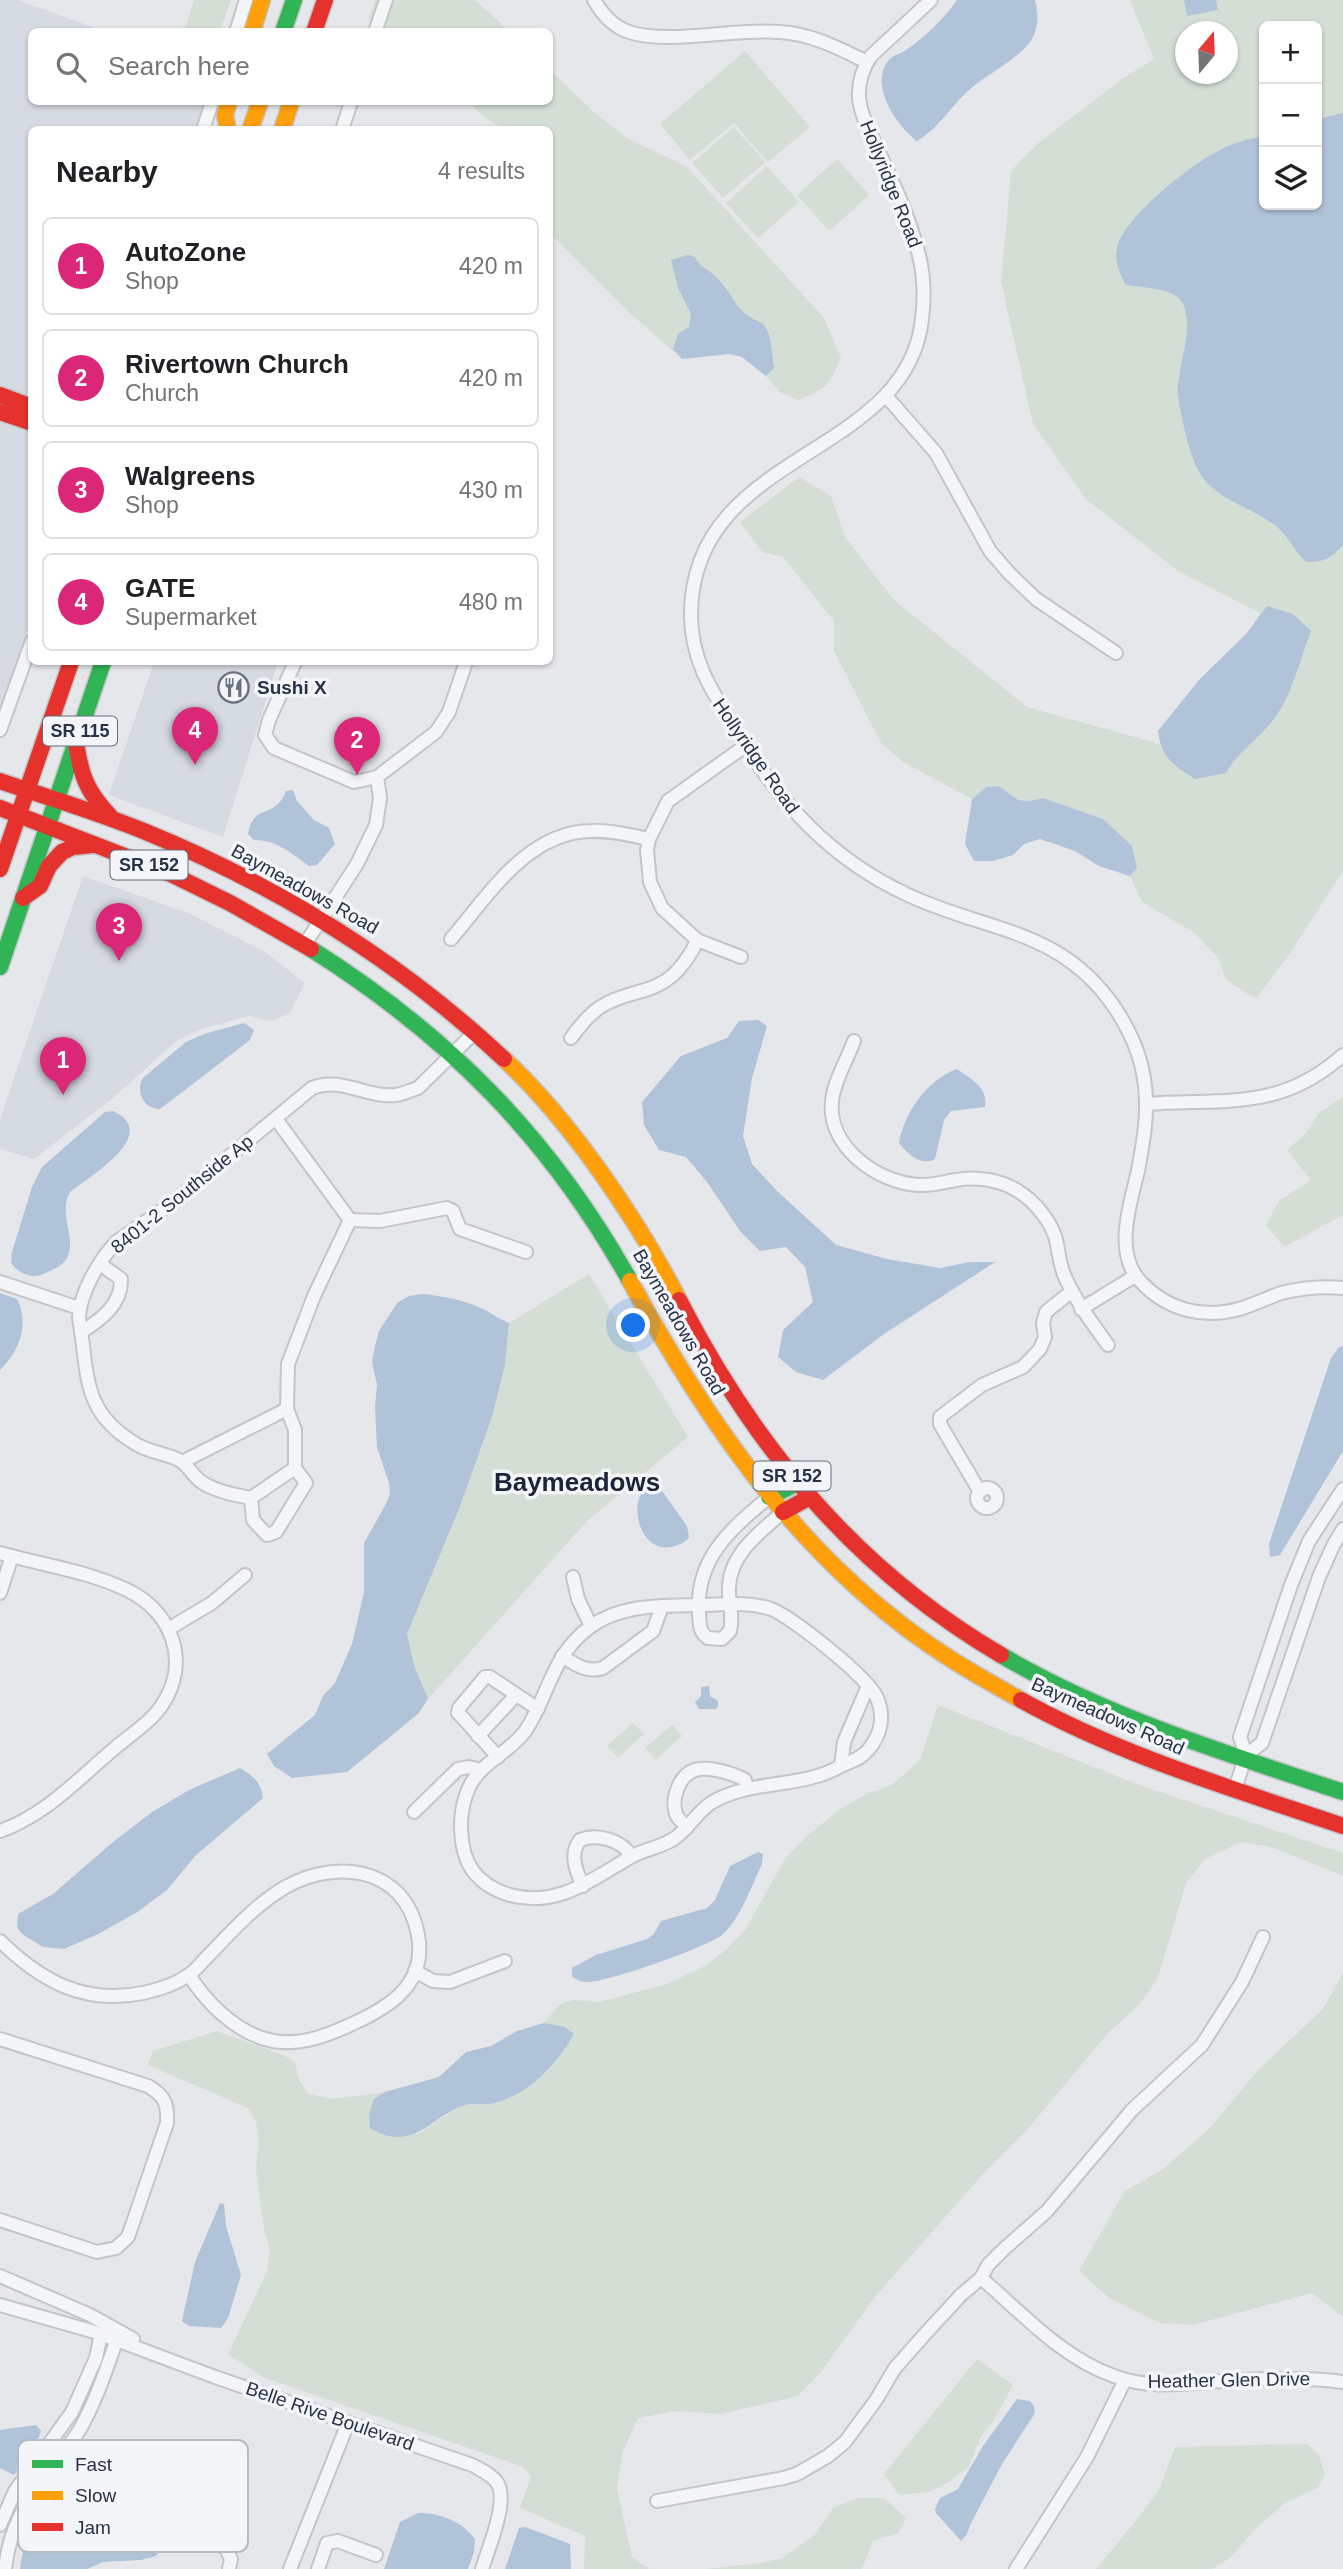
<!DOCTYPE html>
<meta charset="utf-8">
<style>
:root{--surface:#fff;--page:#f2f2f2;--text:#202124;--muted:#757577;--line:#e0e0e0;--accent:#db2777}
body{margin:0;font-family:Arial,sans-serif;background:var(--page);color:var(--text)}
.controls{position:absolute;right:21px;top:21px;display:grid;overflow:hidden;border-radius:10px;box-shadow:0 2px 5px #0004}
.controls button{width:63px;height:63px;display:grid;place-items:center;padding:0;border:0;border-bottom:2px solid var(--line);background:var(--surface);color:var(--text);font:35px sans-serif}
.compass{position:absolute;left:1175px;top:21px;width:63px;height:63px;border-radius:50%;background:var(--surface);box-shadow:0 2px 5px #0004;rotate:19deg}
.you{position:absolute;left:634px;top:1326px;width:24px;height:24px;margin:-18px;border:5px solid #fff;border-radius:50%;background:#1a73e8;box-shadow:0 0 0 10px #1a73e833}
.badge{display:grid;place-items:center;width:46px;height:46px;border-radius:50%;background:var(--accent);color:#fff;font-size:23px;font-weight:700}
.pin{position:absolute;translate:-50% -58px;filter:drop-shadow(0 2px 4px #0008)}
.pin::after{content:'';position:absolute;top:37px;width:24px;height:21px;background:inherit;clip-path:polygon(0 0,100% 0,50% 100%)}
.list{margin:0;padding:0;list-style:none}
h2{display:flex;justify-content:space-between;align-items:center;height:91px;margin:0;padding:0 28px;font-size:30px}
h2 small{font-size:23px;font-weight:400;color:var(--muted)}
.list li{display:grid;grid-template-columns:46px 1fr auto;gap:21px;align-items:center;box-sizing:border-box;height:98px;margin:0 14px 14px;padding:0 14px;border:2px solid var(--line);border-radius:10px}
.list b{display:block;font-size:26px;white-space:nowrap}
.list p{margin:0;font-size:23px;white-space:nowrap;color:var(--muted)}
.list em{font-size:23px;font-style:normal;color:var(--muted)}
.icon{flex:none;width:38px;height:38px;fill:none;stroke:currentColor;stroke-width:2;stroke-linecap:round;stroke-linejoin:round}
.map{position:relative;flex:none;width:1343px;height:2569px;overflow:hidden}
.search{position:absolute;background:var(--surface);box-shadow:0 2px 5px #0004;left:28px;top:28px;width:525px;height:77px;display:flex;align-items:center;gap:18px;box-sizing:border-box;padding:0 24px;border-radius:10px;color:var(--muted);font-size:26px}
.panel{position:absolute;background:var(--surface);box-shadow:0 2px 5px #0004;left:28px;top:126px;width:525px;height:539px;border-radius:10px}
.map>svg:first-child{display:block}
</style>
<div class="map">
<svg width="1343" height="2569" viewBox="0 0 1343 2569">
<rect width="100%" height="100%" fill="#e5e7ea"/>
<g fill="#d6dae1">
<polygon points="0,0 18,0 103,31 32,32 32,102 206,102 197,129 32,130 31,399 0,388"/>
<polygon points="0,420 32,431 31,620 0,711"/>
<polygon points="154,662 278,662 223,837 109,795"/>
<polygon points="83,876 188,913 265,952 305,983 289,1014 270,1021 248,1016 199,1030 178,1040 109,1101 34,1159 0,1149 0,1119"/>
</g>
<g fill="#d5ded5" fill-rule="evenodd">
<polygon points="194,0 231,0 220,31 184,31"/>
<polygon points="375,0 475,0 509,31 384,31 369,19"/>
<path d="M1130,0h213v871l-51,79 -36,49 -30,-19 -7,-21 -24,-26 -53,-31 -12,-26 7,-8 -25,-40 -9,-9 -60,-21 -14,3 -11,-1 -19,-14 -13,1 -14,12 -69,-37 -22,-19 -47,-92v-30l-51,-64 -21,-5 -22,-30 59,-45 32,19 14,41 50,64 132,106 133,37 -2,-13 41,-51 48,-47 13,-20 -82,-42 -92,-72 -53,-75 -32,-142 10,-111 25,-26 86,-66 32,-20zM1264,26h53v179h-53zM1186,32h42v42h-42z"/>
<polygon points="745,51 810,127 768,162 734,123 690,160 660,124"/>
<path d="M550,70l44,42 33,26 60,29 137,151 17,40c-12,27 -15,31 -42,42l-19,-8 -14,-16 -24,-19 -14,-3 -46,5 -51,-45 -81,-81v-103c-41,-1 -52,4 -81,-28h81z"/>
<polygon points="734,127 765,162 723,198 692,163"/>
<polygon points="837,159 869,195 829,231 797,195"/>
<polygon points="767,166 799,202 758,238 726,203"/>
<polygon points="1343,1097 1343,1215 1284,1247 1266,1225 1279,1201 1311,1180 1287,1150 1306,1133 1319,1113"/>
<polygon points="589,1274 688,1437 588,1520 428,1699 414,1665 407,1634 459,1509 492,1417 505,1365 509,1323"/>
<path d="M938,1705l201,80 204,68v23l-72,-29 -30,-5 -36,17 -19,24 -28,95 -19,27 -31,28 -82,98 -44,44 -108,123 -53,74 -23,24 -77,18 -45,-3 -38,7 -15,33 -6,37 15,69 18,12h-66l1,-33 -65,-28 11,-32 -10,-10 -256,-88 -37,-24 39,-82 3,-23 -6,-20 -8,-60 3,-27 -3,-20 -8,-14 -100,-43 5,-14 64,-20 68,25 10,6 4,18 9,14 26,5 51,-7c-14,9 -16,19 -15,36l47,6 46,-29 28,-1 32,-14 27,-21 24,-35 -9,-7 -21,-4 16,-19 13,-4 26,2 68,-18 38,-18 22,-17 18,-19 40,-71 21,-22 34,-28 27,-15 26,-10 27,-24z"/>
<polygon points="633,1723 644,1734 618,1758 607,1746"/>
<polygon points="672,1725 682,1736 656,1760 645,1748"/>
<polygon points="1343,1973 1343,2317 1312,2293 1193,2325 1159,2323 1109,2298 1079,2271 1124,2192 1163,2169 1209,2129 1259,2069 1323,2009"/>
<polygon points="977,2359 1013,2385 993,2422 981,2436 969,2466 949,2482 928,2492 899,2495 884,2474"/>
<polygon points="1307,2444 1319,2455 1325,2475 1317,2488 1285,2503 1257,2527 1230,2558 1212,2569 1096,2569 1135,2522 1160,2488 1175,2447"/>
<polygon points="858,2498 884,2498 906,2518 898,2533 873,2541 862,2569 705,2569 761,2563 782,2558 815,2535 833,2508"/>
</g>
<g fill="#b0c3d8">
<path d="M957,0h78c3,13 4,24 -2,37 -8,18 -44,36 -58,48 -22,17 -34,42 -58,56 -20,-15 -48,-55 -29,-80 5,-6 12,-7 18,-11 19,-13 38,-31 51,-50z"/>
<polygon points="1184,0 1216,0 1218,10 1187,16"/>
<path d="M1343,113v432c-12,13 -18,17 -37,17 -13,-12 -18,-28 -34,-39 -24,-17 -57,-24 -73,-51 -9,-15 -19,-59 -21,-77 -3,-25 25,-86 -5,-101 -13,-6 -33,-7 -47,-9 -6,-11 -12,-24 -9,-37 6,-30 73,-83 101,-97 14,-8 30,-12 46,-15v69h53v-86z"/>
<path d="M688,255l7,2c5,11 12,11 20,19 22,21 16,34 49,48l6,13 4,31 -8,8 -24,-19 -13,-3 -47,5 -9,-10 5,-15 11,-7 2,-13 -13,-26 -7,-28z"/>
<path d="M1267,606l26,8 18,17c-10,26 -19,63 -35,85 -15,22 -37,34 -50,57l-31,6c-23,-15 -33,-20 -37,-48l41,-51 48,-47z"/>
<polygon points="999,786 1018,800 1029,801 1043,798 1103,819 1132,846 1137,868 1130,876 1099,866 1075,851 1040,839 1024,844 1013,855 993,861 974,861 965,844 972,799 986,787"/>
<path d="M293,790l4,11 17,19 15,8 6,16 -18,21 -8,1c-18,-13 -32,-26 -55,-26l-6,-6c5,-32 26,-13 38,-43z"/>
<polygon points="758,1020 767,1026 752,1078 743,1136 752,1164 776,1190 836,1245 887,1259 940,1268 970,1262 995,1262 884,1334 823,1380 796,1372 778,1357 783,1330 813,1302 805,1267 786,1247 760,1251 740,1231 707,1182 686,1157 659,1150 644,1125 642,1102 681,1056 727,1038 739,1021"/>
<path d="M244,1023l10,7 -4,10 -90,69c-16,0 -25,-17 -17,-31l43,-36 18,-8z"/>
<path d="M957,1069c13,9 32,19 28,38l-34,4 -7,9 -9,39c-14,8 -27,-5 -36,-16 5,-30 28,-63 58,-74z"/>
<path d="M113,1111c49,23 -23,65 -43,81 -16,28 21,62 -20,79 -5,2 -10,5 -16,5 -9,0 -18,-6 -23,-13l1,-11 20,-65 10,-20 63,-55z"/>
<path d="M0,1293l17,6c13,24 2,53 -17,71z"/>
<path d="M422,1294c20,2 43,6 61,15 10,5 16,10 26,14l-4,42 -13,52 -33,92 -52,125 7,31 14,34 -9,14 -72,59 -55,6 -18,-12 -7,-12 48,-39 8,-19 12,-13 17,-39 12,-52v-49l22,-39 4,-10 -1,-11 -12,-36 -2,-40 2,-22 -5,-23 3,-16 4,-15 18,-28 12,-7z"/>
<polygon points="1343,1346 1343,1451 1280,1555 1270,1557 1269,1544 1331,1358 1339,1347"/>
<path d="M654,1483l6,5 27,38 2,11c-4,6 -10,8 -18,10 -32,6 -45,-47 -22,-63z"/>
<polygon points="709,1686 710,1696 718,1701 718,1706 716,1709 699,1709 695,1702 701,1696 701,1687"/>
<path d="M240,1768c13,8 21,14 23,30l-67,57 -29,35 -31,23 -40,22 -32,14 -21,-2 -21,-13 -5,-7 1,-13 35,-20 60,-52 39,-30 37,-22z"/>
<path d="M758,1852l5,2 -1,10c-10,21 -22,55 -39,70 -12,12 -118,49 -136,48 -6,0 -10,-2 -15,-6v-8l24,-13 51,-16 7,-5 7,-13 46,-13 8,-8 15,-34z"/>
<path d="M544,2023l21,4 9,7c-18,32 -47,63 -85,70 -8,1 -19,-1 -27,2 -35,14 -50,47 -92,22l-1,-13 5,-16 11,-7 54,-15 27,-25 25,-6 26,-15z"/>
<polygon points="220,2203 224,2204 226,2226 241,2275 228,2318 221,2328 189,2326 182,2321 195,2262"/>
<polygon points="1017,2399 1030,2401 1034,2406 1035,2413 1002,2464 970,2525 967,2534 961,2541 936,2513 935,2509 940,2498 958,2489 983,2446"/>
<polygon points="36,2425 41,2431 38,2439 14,2475 0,2468 0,2430"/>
<path d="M69,2471l9,1 51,34 15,3 6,5 8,21 3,14 -5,7 -15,4 -38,2 -16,7h-67c7,-48 19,-62 49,-98z"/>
<path d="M418,2513c23,0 43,8 57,26l-1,13 -6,17h-84l16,-47z"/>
<polygon points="525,2527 570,2544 571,2569 505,2569 519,2528"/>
</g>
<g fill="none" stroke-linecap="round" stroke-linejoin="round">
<defs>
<g id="street">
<path d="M594,0c8,14 20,27 35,32 38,13 108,-4 151,0 32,2 58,16 87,30"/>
<path d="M931,0l-60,56c-8,12 -13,27 -12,42 2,18 11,34 18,50 15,32 31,66 40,100 7,23 8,47 5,71 -15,140 -231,131 -231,296 0,46 22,78 45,115 43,72 94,129 172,165 79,37 153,33 207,113 19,29 30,57 31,92 1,23 -4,48 -8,71 -8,33 -25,83 3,111 26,28 62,37 98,27 14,-4 28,-11 42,-16 20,-5 41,-7 62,-5"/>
<polyline points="236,32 246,0"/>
<polyline points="375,32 386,0"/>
<polyline points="203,130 212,102"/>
<polyline points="342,130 351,102"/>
<polyline points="886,396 936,453 990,551 1009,573 1036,599 1116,653"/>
<polyline points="295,662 269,720 265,735 274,748 354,782 377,777 380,798 376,825 357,864 305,944"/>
<polyline points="0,730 32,641"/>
<polyline points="377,777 436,732 449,712 466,662"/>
<path d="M451,939c37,-43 76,-107 140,-108 19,-1 39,4 58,8"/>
<polyline points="741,957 697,940 662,908 650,882 647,850 649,839 668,801 745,746"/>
<path d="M571,1038c9,-12 18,-24 31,-32 29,-18 57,-10 81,-42 6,-8 11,-15 14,-24"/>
<path d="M854,1041c-7,19 -20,40 -22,60 -5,46 46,82 87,84 13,1 25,-3 37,-5 20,-4 45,0 62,11 16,10 31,28 37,45 4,14 4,28 10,41 12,26 27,46 43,68"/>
<path d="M1146,1104c79,-6 133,8 197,-49"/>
<polyline points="276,1119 350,1220"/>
<polyline points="350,1220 380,1221 447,1208 453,1211 460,1229 526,1252"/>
<polyline points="0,1282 79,1308"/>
<polyline points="1081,1309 1135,1276"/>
<path d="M81,1332c20,-12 41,-28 40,-53l-21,-15"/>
<polyline points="182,1462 287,1409"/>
<circle cx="987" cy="1498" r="10"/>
<polyline points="980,1492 940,1424 940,1417 982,1385 1023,1367 1040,1349 1045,1337 1043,1323 1046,1312 1072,1291"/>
<path d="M769,1497c-38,32 -74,61 -70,117 1,11 0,18 9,24l14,1 8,-8c4,-15 -2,-29 -1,-44 1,-33 31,-55 54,-75"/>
<path d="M251,1498c-17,-3 -37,-7 -51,-17 -7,-6 -12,-15 -19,-20 -14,-8 -31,-8 -45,-17 -56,-33 -47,-71 -57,-126 1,-26 20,-57 37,-76l58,-40 138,-114c29,-12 54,10 84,7 7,-1 15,-5 22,-7l57,-56"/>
<polyline points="251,1498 253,1520 267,1535 276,1532 306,1483 295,1468 295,1430 287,1409 288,1364 314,1296 350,1220"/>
<polyline points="251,1498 295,1468"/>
<path d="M0,1553c42,12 88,18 127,37 45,21 64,72 35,115 -11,17 -32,30 -47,43 -36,30 -69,67 -115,83"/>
<polyline points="573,1577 578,1599 591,1626"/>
<polyline points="0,1593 12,1556"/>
<path d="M698,1605c24,0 50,-4 73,4 21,8 98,69 106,89 8,18 4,37 -9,52 -8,10 -18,11 -29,17 -39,22 -89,12 -128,36 -14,9 -22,25 -36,35 -14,10 -32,11 -46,20 -38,22 -72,50 -119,37 -14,-4 -28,-12 -37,-24 -15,-21 -15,-58 -5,-81 10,-27 42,-37 58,-60 24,-37 25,-74 64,-103 31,-23 72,-21 108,-22z"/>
<polyline points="170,1628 212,1603 245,1575"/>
<path d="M562,1656c14,9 25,17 41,12l50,-37 9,-25"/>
<polyline points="478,1736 516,1695"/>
<polyline points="1246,1755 1240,1737 1291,1585 1309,1541 1343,1489"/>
<polyline points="498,1757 462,1717 458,1713 459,1708 485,1677 490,1677 538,1709"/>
<polyline points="841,1766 844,1742 868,1686"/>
<polyline points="1235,1789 1246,1755 1262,1743 1319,1577 1334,1544 1343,1529"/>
<polyline points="414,1812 458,1769 469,1767 481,1770"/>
<path d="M687,1827c-4,-4 -9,-8 -11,-13 -5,-15 3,-39 19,-44 13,-4 38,3 50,10l2,9"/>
<path d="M583,1886c-7,-15 -14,-32 -3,-46 17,-7 42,0 51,16"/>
<path d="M0,1941c41,40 84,64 143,52 14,-3 31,-8 44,-17 9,-5 15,-15 23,-22 20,-21 42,-45 66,-61 52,-36 129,-30 142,42 9,49 -28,72 -66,89 -28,13 -57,24 -87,15 -31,-9 -59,-37 -76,-64"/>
<polyline points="415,1971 433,1981 450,1982 505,1961"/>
<path d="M0,2039l148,47c17,10 20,18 19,37l-39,114 -12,11 -19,4 -97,-32"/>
<polyline points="0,2276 90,2315 133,2339"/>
<path d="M981,2278c41,35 81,80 133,98 37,14 74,7 111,5 39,-2 79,-4 118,1"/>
<path d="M0,2305l95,27 120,45 257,88c9,5 21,10 26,19 10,19 -10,65 -16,85"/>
<path d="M136,2472c16,-12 34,-13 51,-4l44,91 -2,10"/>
<polyline points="657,2501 784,2478 797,2474 828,2456 845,2442 876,2400 895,2368 926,2333 961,2295 981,2278 988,2265 1004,2249 1047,2211 1132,2110 1202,2045 1242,1982 1263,1937"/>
<polyline points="0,2525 15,2491 72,2412 96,2358 101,2334"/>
<path d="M5,2569c7,-65 43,-89 75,-140 16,-28 26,-59 37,-90"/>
<polyline points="290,2569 348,2423"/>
<polyline points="318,2569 327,2543 338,2541 376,2555"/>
<polyline points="1016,2569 1087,2457 1125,2380"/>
</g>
<g id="fast">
<polyline points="283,32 294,0"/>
<path d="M311,949c138,87 239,189 319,332"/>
<polyline points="0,967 103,662"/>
<polyline points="769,1497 797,1483"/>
<path d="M1001,1655c107,63 225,98 342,137"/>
</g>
<g id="slow">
<polyline points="252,32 262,0"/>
<polyline points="228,130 225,115 229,102"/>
<polyline points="250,130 260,102"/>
<polyline points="282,130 291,102"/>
<path d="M504,1059c66,61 133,160 175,241"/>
<path d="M630,1281c74,136 163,267 291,358 32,23 66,42 100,61"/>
</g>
<g id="jam">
<polyline points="314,32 325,0"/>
<polyline points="0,395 32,407"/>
<polyline points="0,412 32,423"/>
<path d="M76,743c5,33 11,49 34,73"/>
<path d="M0,781c49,17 98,31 146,51 134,55 252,128 358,227"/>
<polyline points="0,808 171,874 230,903 311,949"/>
<polyline points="0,869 71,662"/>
<polyline points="23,898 40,886 49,866 62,852 73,847 93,845"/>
<path d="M679,1300c76,148 177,270 322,355"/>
<polyline points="783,1512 810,1497"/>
<path d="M1021,1700c101,56 213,89 322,126"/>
</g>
</defs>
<use href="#street" stroke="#c3c5c8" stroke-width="16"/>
<use href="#fast" stroke="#c3c5c8" stroke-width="19"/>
<use href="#slow" stroke="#c3c5c8" stroke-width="19"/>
<use href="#jam" stroke="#c3c5c8" stroke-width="19"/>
<use href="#street" stroke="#f4f5f7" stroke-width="12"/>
<use href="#fast" stroke="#30b455" stroke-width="16"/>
<use href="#slow" stroke="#ff9f0a" stroke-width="16"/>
<use href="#jam" stroke="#e5322d" stroke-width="16"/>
</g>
<defs>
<symbol id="restaurant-ring" viewBox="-11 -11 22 22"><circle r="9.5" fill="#f3f5f9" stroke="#6a7280" stroke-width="1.5"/><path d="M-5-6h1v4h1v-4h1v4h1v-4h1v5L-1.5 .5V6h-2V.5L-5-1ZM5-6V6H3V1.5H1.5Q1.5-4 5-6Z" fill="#6a7280"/></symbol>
</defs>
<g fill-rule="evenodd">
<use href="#restaurant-ring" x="216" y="670" width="35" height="35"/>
</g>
<g text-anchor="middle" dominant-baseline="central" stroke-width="7" stroke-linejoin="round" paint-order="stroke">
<g fill="#f3f5f9" stroke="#656d7c" stroke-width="2">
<rect x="43" y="716.5" width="74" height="29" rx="5"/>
<rect x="110.5" y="850.5" width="77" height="29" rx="5"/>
<rect x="753.5" y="1461.5" width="77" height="29" rx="5"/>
</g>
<g font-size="18" font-weight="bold" fill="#283347">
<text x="80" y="731">SR 115</text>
<text x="149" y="865">SR 152</text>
<text x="792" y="1476">SR 152</text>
</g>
<g font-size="19" fill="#283347" stroke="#f3f5f9">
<text transform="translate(891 184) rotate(68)">Hollyridge Road</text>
<text transform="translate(756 756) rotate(55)">Hollyridge Road</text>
<text transform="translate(305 889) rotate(29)">Baymeadows Road</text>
<text transform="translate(182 1194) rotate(-39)">8401-2 Southside Ap</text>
<text transform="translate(679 1322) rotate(60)">Baymeadows Road</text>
<text transform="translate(1108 1716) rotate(24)">Baymeadows Road</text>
<text transform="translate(1229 2380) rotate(-1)">Heather Glen Drive</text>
<text transform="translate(330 2416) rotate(19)">Belle Rive Boulevard</text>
</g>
<g font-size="19" font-weight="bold" fill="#283347" stroke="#f3f5f9" text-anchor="start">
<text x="257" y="687">Sushi X</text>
</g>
<g font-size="26" font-weight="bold" fill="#1b2438" stroke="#f3f5f9">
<text x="577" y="1482">Baymeadows</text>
</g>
</g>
<rect x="18" y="2440" width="230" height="112" rx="10" fill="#f3f5f9" stroke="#b6bbc4" stroke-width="2"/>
<rect x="32" y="2460" width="31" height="8" fill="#30b455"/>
<rect x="32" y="2491" width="31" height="9" fill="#ff9f0a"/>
<rect x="32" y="2523" width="31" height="8" fill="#e5322d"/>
<g font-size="19" fill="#283347">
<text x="75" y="2471">Fast</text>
<text x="75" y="2502">Slow</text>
<text x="75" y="2534">Jam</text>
</g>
</svg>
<div class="controls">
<button>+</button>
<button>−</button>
<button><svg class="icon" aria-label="layers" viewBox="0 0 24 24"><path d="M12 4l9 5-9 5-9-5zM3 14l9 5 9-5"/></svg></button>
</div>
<svg class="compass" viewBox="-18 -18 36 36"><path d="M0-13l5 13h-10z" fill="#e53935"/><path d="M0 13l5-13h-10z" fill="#757577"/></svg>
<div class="you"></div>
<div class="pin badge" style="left:63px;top:1095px">1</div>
<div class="pin badge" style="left:357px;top:775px">2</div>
<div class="pin badge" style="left:119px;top:961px">3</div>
<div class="pin badge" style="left:195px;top:765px">4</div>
<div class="search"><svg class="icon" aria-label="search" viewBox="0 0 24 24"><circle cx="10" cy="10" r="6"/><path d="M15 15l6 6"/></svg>Search here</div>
<section class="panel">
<h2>Nearby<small>4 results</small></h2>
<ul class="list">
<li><span class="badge">1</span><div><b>AutoZone</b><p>Shop</p></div><em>420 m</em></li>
<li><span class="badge">2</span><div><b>Rivertown Church</b><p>Church</p></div><em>420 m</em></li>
<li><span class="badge">3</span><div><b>Walgreens</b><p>Shop</p></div><em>430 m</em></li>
<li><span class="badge">4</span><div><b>GATE</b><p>Supermarket</p></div><em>480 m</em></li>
</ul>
</section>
</div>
